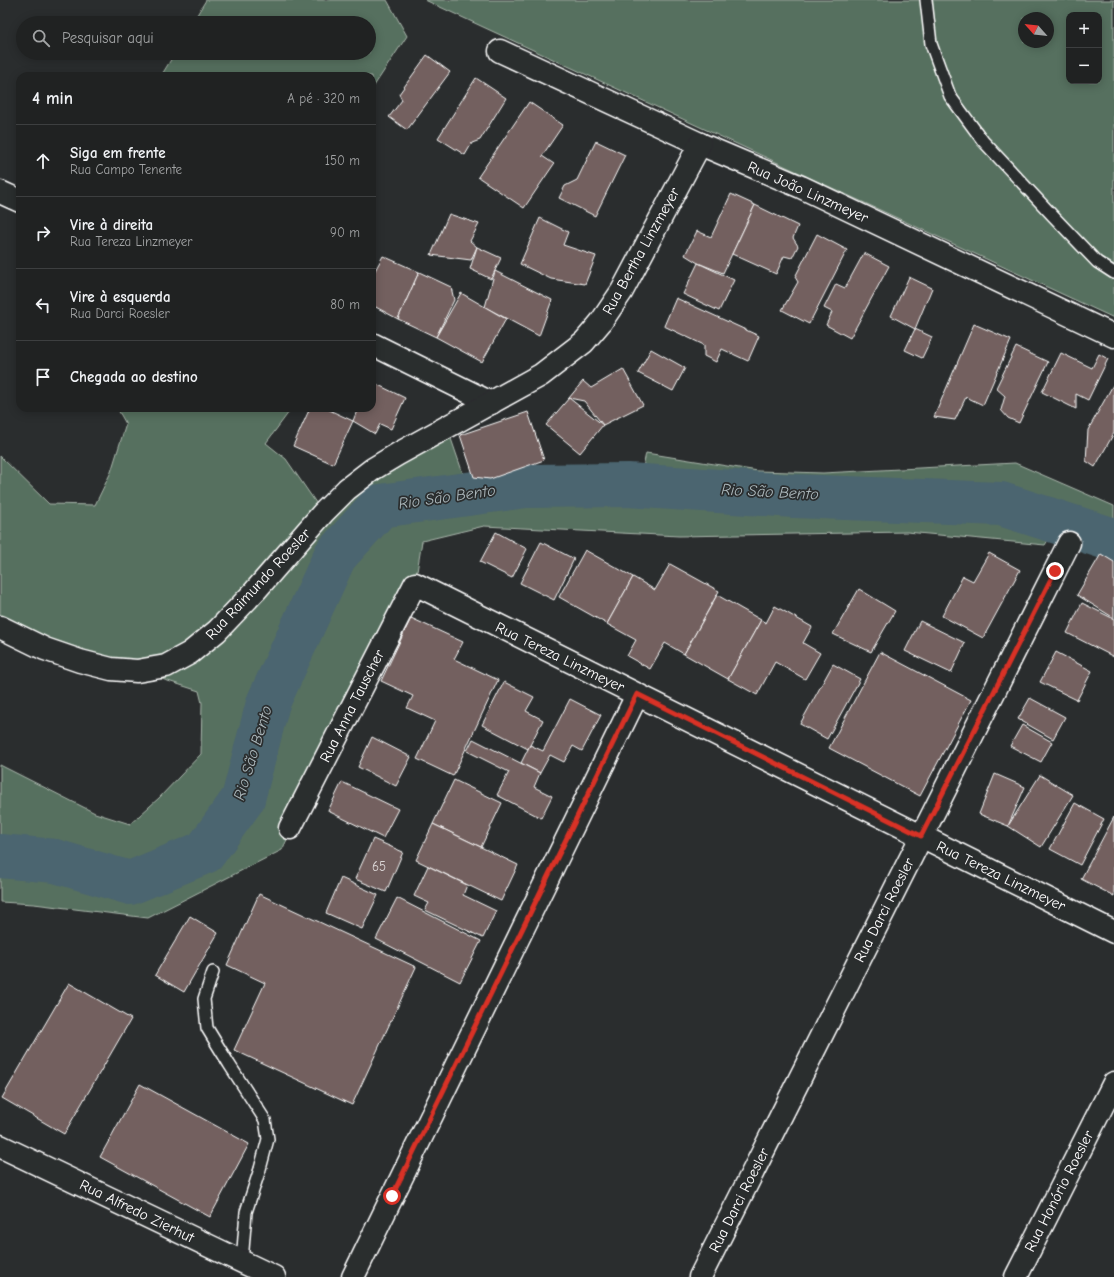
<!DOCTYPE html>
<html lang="pt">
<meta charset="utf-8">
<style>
:root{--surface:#202222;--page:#2d2f2f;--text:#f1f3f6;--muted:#a2a4a5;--line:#3d3f40}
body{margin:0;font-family:"Comic Neue",sans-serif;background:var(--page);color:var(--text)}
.controls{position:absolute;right:12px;top:12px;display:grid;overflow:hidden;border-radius:8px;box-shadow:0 2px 10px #0003}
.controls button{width:36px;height:36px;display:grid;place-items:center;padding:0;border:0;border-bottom:1px solid var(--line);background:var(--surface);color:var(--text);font:20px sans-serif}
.compass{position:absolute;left:1018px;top:12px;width:36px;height:36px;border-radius:50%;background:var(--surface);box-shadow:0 2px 10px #0003;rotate:297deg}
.stop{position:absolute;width:12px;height:12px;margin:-9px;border:3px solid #d93025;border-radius:50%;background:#fff}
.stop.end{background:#d93025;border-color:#fff;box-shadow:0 1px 4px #0008}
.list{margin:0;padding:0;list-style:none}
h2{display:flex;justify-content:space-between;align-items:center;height:52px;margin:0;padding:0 16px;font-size:17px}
h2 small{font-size:13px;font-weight:400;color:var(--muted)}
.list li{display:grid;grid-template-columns:26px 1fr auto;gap:12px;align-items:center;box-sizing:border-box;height:72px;padding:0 16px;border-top:1px solid var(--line)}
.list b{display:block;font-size:15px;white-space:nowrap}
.list p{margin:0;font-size:13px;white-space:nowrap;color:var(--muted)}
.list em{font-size:13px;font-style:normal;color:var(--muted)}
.icon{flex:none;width:22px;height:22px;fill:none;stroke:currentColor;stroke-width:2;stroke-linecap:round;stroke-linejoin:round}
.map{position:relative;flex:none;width:1114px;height:1277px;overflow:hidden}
.search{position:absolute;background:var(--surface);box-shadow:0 2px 10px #0003;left:16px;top:16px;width:360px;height:44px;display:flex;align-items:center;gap:10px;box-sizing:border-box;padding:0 14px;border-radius:22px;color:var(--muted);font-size:15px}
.panel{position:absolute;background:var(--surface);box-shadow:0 2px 10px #0003;left:16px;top:72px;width:360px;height:340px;border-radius:12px}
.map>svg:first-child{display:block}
</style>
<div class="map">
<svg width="1114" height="1277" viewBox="0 0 1114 1277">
<rect width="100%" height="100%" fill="#2a2d2e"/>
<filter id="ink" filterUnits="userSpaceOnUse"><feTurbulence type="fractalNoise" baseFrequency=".025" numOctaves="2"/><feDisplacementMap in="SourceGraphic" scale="8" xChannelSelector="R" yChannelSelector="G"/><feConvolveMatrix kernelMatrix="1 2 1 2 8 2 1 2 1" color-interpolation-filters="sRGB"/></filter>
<g filter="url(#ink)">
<g fill="#57705e" stroke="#abb8ae" fill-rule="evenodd">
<polygon points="206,0 387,0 407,36 372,89 372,76 161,76 175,53 369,53 369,23 192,23"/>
<path d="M425,0h689v318l-633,-292zM1069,15h30v66h-30zM1024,18h24v24h-24z"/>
<polygon points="117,408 292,408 266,443 286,459 323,513 447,427 470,494 526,486 639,486 646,453 758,471 823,473 1015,463 1114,506 1114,540 1059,523 1045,545 907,532 679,536 484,526 422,541 415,584 359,693 282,850 148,918 34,904 0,902 0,765 95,813 130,824 159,798 201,754 202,703 199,691 0,627 0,456 49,504 95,505 111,472 126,424"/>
</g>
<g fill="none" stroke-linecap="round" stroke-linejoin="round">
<polyline stroke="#4b656f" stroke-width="44" points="0,856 55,861 130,883 205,852 243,799 268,703 335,556 380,506 526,486 628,485 794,496 1001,504 1114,540"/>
</g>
<g fill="#73605e" stroke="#fff">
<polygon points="427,55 450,72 407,130 389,117 402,100 399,94"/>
<polygon points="476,78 506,98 480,140 472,143 465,155 438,138"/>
<polygon points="529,102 563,125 542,156 554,164 524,208 478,177"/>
<polygon points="596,141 625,155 595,216 559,198 565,186 577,180"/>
<polygon points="731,194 755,205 723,273 698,263 685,255 697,231 711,237"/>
<polygon points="755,205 798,226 793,238 798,246 792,258 784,256 776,274 732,254"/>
<polygon points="449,214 479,224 470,241 477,247 471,260 431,255"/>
<polygon points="540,218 568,232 563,245 596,256 585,284 551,279 520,264"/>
<polygon points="817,234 847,250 809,324 782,310 798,282 795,277"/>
<polygon points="477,247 501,258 491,279 470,269"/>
<polygon points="864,253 889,266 850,338 826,325 832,312 824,308 836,284 845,288"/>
<polygon points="383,256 419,272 398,319 372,305 372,276"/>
<polygon points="698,263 734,280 719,311 683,294"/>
<polygon points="495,271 552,300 539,336 485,307"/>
<polygon points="419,272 451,287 454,300 436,337 398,319"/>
<polygon points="909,277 932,288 915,329 891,316"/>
<polygon points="461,293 506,319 482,362 436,337"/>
<polygon points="676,298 759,336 748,361 722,349 716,362 704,356 704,345 664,326"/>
<polygon points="974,324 1011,340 983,405 966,397 955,420 934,417"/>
<polygon points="915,329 932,337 922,358 905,350"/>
<polygon points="1016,347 1048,362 1019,423 1008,418 1001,410 1005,396 996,388"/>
<polygon points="651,349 685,368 673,391 638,373"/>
<polygon points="1061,353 1092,368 1099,354 1108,359 1088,400 1076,394 1076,409 1042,392"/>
<polygon points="623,369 643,405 603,425 584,401 569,398 583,381 591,388"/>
<polygon points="372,382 405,398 391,429 380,424 375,434 353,421 358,408 372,408"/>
<polygon points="1113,385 1114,385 1114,433 1095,467 1086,461 1088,430"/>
<polygon points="569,398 603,425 580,453 546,425"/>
<polygon points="310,408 325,408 353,421 333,464 293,446"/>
<polygon points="528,412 544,460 490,479 474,477 460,435"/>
<polygon points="496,532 527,549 512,578 480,562"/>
<polygon points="541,542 574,559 554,600 520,583"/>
<polygon points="585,550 633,577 607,624 559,597"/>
<polygon points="989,553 1020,570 983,638 942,616 963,576 973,581"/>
<polygon points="1101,554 1114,562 1114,618 1077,595"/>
<polygon points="670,564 719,591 684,654 665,643 650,669 627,656 636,640 607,624 633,577 655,590"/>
<polygon points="859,589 895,611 871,652 833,634"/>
<polygon points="717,595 761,620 728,679 684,654"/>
<polygon points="1082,603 1114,619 1114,657 1067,633"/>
<polygon points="775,606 812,627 803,643 820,653 805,679 775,662 757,695 728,679 761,620 766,623"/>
<polygon points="411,618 463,642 454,659 498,680 453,776 417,759 435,721 407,708 413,696 381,681"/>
<polygon points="920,621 965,643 951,673 905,651"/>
<polygon points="880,652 971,700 920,796 829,748"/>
<polygon points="1056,652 1092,671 1077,700 1040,682"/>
<polygon points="833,664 860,679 827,739 800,724"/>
<polygon points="504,682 534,697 526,711 543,720 528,749 482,725"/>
<polygon points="1030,698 1065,717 1053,739 1018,719"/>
<polygon points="570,699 601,715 582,751 573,746 564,762 550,755 540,773 521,763 530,745 543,751"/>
<polygon points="1022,725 1052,742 1041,762 1010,746"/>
<polygon points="372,737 411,757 396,786 358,767"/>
<polygon points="473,739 540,773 534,787 552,796 541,818 497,795 509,772 467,751"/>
<polygon points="995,774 1025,787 1008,826 979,814"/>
<polygon points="1040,775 1073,795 1041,847 1008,826"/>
<polygon points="454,780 502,803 481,847 433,824"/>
<polygon points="342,782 398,809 383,838 328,811"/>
<polygon points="1075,803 1104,819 1080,865 1050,849"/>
<polygon points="1114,817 1114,896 1081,879"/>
<polygon points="433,824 518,865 501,901 416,860"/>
<polygon points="373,839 403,852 386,892 355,879"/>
<polygon points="428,866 467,885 463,895 496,911 483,938 425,910 429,903 414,896"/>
<polygon points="341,878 378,895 362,929 326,913"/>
<polygon points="259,894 416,967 352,1105 234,1050 265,983 227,965"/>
<polygon points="397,898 481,941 460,982 376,939"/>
<polygon points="190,916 218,933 184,992 155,975"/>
<polygon points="69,983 131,1019 64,1134 2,1098"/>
<polygon points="140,1084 249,1144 210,1217 100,1157"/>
</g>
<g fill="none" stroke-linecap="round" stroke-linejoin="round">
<defs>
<g id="lane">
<polyline points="926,0 931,44 950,96 983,141 1053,216 1097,262 1114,273"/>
<polyline points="213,972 204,999 207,1028 229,1064 265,1120 268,1139 260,1169 246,1212 242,1262"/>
</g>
<g id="street">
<polyline points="500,51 700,144 801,187 1114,336"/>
<polyline points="0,192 20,201"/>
<polyline points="372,344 491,403"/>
<polyline points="0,627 45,649 80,661 111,669 137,671 166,666 190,653 217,631 255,591 323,513 347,489 373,469 398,454 541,375 584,342 601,322 622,291 700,144"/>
<polyline points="290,828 415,584 1114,932"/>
<polyline points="0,1146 274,1277"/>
<polyline points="353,1277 637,695"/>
<polyline points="700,1277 1069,543"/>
<polyline points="1016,1277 1114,1083"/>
</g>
</defs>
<use href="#lane" stroke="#fff" stroke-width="14"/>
<use href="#street" stroke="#fff" stroke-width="25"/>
<use href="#lane" stroke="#2a2d2e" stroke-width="11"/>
<use href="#street" stroke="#2a2d2e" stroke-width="22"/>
</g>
</g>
<g fill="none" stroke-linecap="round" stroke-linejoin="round" filter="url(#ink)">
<polyline stroke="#d93025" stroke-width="5" points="392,1196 637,694 921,836 1055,571"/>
</g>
<g text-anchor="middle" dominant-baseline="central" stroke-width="3.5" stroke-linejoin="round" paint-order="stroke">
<g font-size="13" fill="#dcd7d7">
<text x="379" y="866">65</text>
</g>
<g font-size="15" fill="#fff" stroke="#2a2d2e">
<text transform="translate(808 192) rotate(24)">Rua João Linzmeyer</text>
<text transform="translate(641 251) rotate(-61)">Rua Bertha Linzmeyer</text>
<text transform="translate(258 584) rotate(-47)">Rua Raimundo Roesler</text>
<text transform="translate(560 657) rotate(26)">Rua Tereza Linzmeyer</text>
<text transform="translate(352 706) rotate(-63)">Rua Anna Tauscher</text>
<text transform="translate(1001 876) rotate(26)">Rua Tereza Linzmeyer</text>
<text transform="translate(884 910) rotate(-63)">Rua Darci Roesler</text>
<text transform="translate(1059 1191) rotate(-63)">Rua Honório Roesler</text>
<text transform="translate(739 1200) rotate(-63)">Rua Darci Roesler</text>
<text transform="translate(137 1211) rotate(26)">Rua Alfredo Zierhut</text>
</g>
<g font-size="16" font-style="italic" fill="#aebabe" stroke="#2a2d2e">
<text transform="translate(770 492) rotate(3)">Rio São Bento</text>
<text transform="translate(447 497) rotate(-8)">Rio São Bento</text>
<text transform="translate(253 753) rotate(-73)">Rio São Bento</text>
</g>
</g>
</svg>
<div class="controls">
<button>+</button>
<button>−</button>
</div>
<svg class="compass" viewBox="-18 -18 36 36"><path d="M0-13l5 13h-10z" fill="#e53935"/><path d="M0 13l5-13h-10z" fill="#a2a4a5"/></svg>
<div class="stop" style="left:392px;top:1196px"></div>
<div class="stop end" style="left:1055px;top:571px"></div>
<div class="search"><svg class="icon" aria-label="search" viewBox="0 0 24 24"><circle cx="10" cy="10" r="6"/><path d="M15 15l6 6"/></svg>Pesquisar aqui</div>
<section class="panel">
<h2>4 min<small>A pé · 320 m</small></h2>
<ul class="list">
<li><svg class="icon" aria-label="ahead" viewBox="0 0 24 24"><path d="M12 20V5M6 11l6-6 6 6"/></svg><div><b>Siga em frente</b><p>Rua Campo Tenente</p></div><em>150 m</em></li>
<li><svg class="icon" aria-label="right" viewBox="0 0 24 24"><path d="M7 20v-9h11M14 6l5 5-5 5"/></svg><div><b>Vire à direita</b><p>Rua Tereza Linzmeyer</p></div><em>90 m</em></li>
<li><svg class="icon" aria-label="left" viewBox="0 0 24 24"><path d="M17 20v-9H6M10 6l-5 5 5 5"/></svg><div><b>Vire à esquerda</b><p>Rua Darci Roesler</p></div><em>80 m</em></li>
<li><svg class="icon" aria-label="arrive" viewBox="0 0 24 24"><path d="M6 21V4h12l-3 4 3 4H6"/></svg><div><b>Chegada ao destino</b></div></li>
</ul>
</section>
</div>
